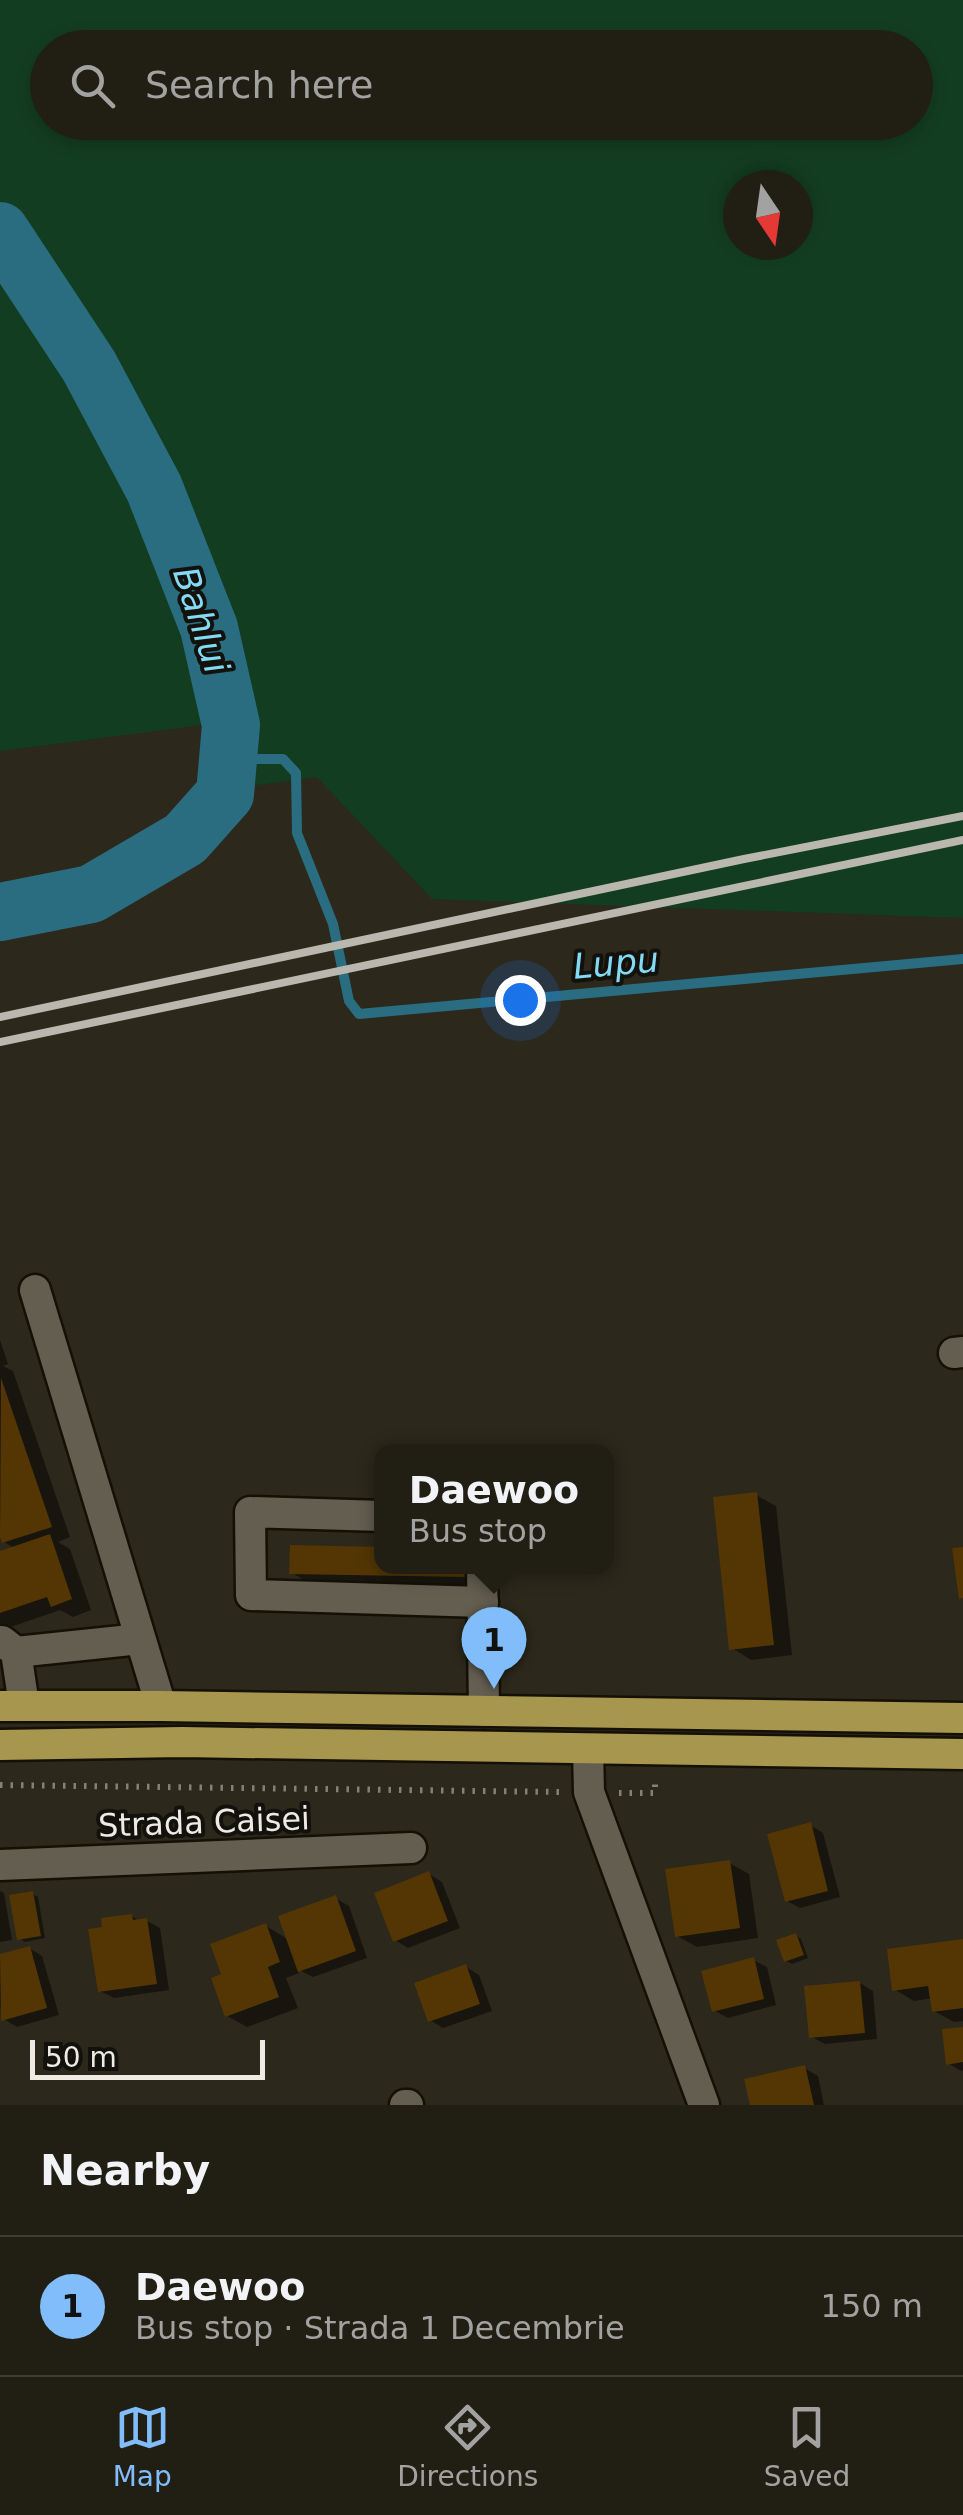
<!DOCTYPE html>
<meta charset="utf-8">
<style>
:root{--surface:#211e14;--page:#29271d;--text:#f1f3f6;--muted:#a2a2a0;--line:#3e3c34;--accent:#80bdfa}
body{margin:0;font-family:"DejaVu Sans",sans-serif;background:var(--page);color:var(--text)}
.compass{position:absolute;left:723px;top:170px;width:90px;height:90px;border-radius:50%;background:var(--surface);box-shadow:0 5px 15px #0003;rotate:167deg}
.scale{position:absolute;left:30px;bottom:25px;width:235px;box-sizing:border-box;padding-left:10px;border:5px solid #edebe3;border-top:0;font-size:28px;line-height:35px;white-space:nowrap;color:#edebe3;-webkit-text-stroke:8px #12110b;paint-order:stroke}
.you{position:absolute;left:520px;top:1000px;width:35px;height:35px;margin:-25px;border:8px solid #fff;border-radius:50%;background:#1a73e8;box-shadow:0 0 0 15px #1a73e833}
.badge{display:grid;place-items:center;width:65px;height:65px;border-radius:50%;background:var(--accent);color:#111;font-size:32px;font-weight:700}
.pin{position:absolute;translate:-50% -82px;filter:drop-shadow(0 2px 5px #0008)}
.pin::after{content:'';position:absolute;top:52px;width:35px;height:30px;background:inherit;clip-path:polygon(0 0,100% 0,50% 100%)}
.popup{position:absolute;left:374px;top:1444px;width:240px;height:130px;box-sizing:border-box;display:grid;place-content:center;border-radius:20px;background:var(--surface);filter:drop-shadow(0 2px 8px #0005);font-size:32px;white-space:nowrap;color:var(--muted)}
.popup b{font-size:38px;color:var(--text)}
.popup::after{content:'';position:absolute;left:50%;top:100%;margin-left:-20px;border:20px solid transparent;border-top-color:var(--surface)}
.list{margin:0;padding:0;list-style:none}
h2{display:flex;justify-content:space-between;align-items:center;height:130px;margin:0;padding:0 40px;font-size:42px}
h2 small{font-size:32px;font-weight:400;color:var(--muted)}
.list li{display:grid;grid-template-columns:65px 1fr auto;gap:30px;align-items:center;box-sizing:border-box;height:140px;padding:0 40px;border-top:2px solid var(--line)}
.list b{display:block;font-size:38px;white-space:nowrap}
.list p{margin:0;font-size:32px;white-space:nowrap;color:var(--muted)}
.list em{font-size:32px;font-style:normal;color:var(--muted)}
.icon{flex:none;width:55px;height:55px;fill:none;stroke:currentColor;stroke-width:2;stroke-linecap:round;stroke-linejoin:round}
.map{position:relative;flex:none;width:963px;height:2105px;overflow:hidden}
.search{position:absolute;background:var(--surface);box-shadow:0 5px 15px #0003;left:30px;right:30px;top:30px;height:110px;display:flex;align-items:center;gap:25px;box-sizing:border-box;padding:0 35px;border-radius:55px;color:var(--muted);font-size:38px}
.sheet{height:270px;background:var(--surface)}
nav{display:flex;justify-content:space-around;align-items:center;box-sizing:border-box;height:140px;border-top:2px solid var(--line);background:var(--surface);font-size:28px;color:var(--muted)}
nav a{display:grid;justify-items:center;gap:5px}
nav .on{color:var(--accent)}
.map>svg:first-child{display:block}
</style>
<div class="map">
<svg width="963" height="2105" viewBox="0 0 963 2105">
<rect width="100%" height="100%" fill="#2c281b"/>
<path fill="#133d20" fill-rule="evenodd" d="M0,0h963v918l-531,-19 -115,-122 -105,14 -9,-66 -203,26zM48,48h868v74h-868zM738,185h60v60h-60z"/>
<g fill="#0007">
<polygon points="0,1340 8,1364 3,1366 13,1371 70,1537 58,1542 70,1549 91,1610 73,1617 60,1610 5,1629 0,1625 0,1554 16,1549 4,1542 0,1529"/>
<polygon points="756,1495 776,1506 792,1655 751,1660 732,1648"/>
<polygon points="382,1566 486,1566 486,1587 311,1584 292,1573"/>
<polygon points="810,1825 823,1833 840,1897 800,1908 787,1901"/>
<polygon points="729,1863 749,1874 758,1938 697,1947 677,1936"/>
<polygon points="429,1874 442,1882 460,1928 408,1948 395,1940"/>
<polygon points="0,1891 4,1893 12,1940 0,1942"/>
<polygon points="32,1894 38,1897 45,1938 25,1942 20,1938"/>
<polygon points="335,1898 349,1906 367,1958 313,1977 297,1969 299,1973 286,1978 298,2008 247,2027 227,2016 224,1976 266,1926 289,1940"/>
<polygon points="132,1916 140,1922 147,1921 160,1928 169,1990 114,1998 100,1991 105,1929"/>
<polygon points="795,1935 801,1939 808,1958 792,1964 786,1961"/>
<polygon points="963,1941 963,2021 954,2022 934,2011 933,1998 914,2001 894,1989"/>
<polygon points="29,1948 42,1956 59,2015 17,2027 4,2019 0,2007 0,1956"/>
<polygon points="753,1960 767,1967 776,2005 728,2018 715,2011"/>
<polygon points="466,1967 479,1975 492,2011 443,2028 430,2020"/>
<polygon points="860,1983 873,1991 877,2039 825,2044 812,2037"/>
<polygon points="963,2030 963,2070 961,2071 948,2063"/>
<polygon points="804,2068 818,2076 824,2105 752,2105"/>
</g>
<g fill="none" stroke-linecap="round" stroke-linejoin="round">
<polyline stroke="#2a6d80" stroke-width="10" points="228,759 283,759 296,773 297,833 333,924 349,1001 359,1014 963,959"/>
<polyline stroke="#2a6d80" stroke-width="58" points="0,231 89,366 154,488 209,628 231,725 225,794 185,839 91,894 0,912"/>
</g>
<g fill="#533604">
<polygon points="1,1378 52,1527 2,1543 0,1537"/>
<polygon points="757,1492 774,1645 729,1650 713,1497"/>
<polygon points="50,1534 72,1599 51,1607 47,1597 0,1613 0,1551"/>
<polygon points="290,1545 382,1547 382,1566 467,1566 467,1577 289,1574"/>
<polygon points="963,1547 963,1598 959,1599 952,1548"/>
<polygon points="811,1822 828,1891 785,1902 767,1834"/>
<polygon points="730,1860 740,1928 675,1937 665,1869"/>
<polygon points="429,1871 448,1921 393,1942 374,1893"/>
<polygon points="33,1891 41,1936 17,1940 9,1895"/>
<polygon points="336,1895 356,1951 298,1972 278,1916"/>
<polygon points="132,1914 133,1920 147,1918 157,1984 98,1992 88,1929 102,1927 101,1918"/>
<polygon points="266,1923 280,1962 268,1967 279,1997 225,2017 211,1978 221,1974 210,1944"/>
<polygon points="796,1933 804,1955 784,1962 776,1940"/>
<polygon points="963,1939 963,2008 932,2012 928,1986 892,1991 887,1949"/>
<polygon points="30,1946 47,2008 1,2021 0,1954"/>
<polygon points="754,1957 764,1999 712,2012 701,1971"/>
<polygon points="466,1964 480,2004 428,2022 414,1983"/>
<polygon points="860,1981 865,2033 809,2038 804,1986"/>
<polygon points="963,2027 963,2062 946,2065 942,2029"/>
<polygon points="805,2065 814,2105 750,2105 744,2079"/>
</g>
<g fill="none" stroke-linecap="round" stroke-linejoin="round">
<defs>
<g id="minor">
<polyline points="35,1290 161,1706"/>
<polyline points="954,1353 963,1352"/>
<polyline points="382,1516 250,1512 251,1595 483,1602"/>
<polyline points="482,1566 484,1711"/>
<polyline points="2,1641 16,1652 24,1705"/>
<polyline points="16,1652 140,1639"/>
<polyline points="588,1749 589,1792 704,2105"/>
<polyline points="0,1865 411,1848"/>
<polyline points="405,2105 408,2105"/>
</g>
<g id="highway">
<polyline points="0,1706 161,1706 963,1718"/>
<polyline points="0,1745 182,1742 963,1754"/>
</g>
</defs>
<use href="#minor" stroke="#141006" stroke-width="35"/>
<use href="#highway" stroke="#141006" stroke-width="35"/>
<g stroke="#848176" stroke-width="6" stroke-dasharray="2.5 8" stroke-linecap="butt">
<polyline points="0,1785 561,1792"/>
<polyline points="619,1793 655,1793 655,1777"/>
</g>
<use href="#minor" stroke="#635e50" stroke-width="30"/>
<use href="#highway" stroke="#a7964d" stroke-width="30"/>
<g stroke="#bab8ae" stroke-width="8">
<polyline points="0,1017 744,859 963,816"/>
<polyline points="0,1042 963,840"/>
</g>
</g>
<g text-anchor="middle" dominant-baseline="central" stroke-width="8" stroke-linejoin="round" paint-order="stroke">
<g font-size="32" fill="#edebe3" stroke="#12110b">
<text transform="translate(204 1822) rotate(-2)">Strada Caisei</text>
</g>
<g font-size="35" font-style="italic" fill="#84daf4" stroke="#12110b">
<text transform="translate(201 620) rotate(72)">Bahlui</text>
<text transform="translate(616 963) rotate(-5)">Lupu</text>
</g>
</g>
</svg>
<svg class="compass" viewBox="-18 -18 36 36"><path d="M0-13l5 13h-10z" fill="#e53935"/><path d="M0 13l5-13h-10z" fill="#a2a2a0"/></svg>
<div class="scale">50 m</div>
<div class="you"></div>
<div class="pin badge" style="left:494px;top:1689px">1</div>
<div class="popup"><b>Daewoo</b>Bus stop</div>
<div class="search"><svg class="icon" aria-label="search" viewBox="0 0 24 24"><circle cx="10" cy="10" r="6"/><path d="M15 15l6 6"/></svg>Search here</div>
</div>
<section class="sheet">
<h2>Nearby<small></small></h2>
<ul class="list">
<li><span class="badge">1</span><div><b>Daewoo</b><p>Bus stop · Strada 1 Decembrie</p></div><em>150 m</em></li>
</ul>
</section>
<nav>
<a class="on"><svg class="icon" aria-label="map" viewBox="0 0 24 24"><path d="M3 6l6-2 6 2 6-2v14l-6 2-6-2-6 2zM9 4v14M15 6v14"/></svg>Map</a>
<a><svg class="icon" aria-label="directions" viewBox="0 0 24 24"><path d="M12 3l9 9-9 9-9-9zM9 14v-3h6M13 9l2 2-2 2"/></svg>Directions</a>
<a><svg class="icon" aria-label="saved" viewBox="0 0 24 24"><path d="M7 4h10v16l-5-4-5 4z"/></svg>Saved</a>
</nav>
